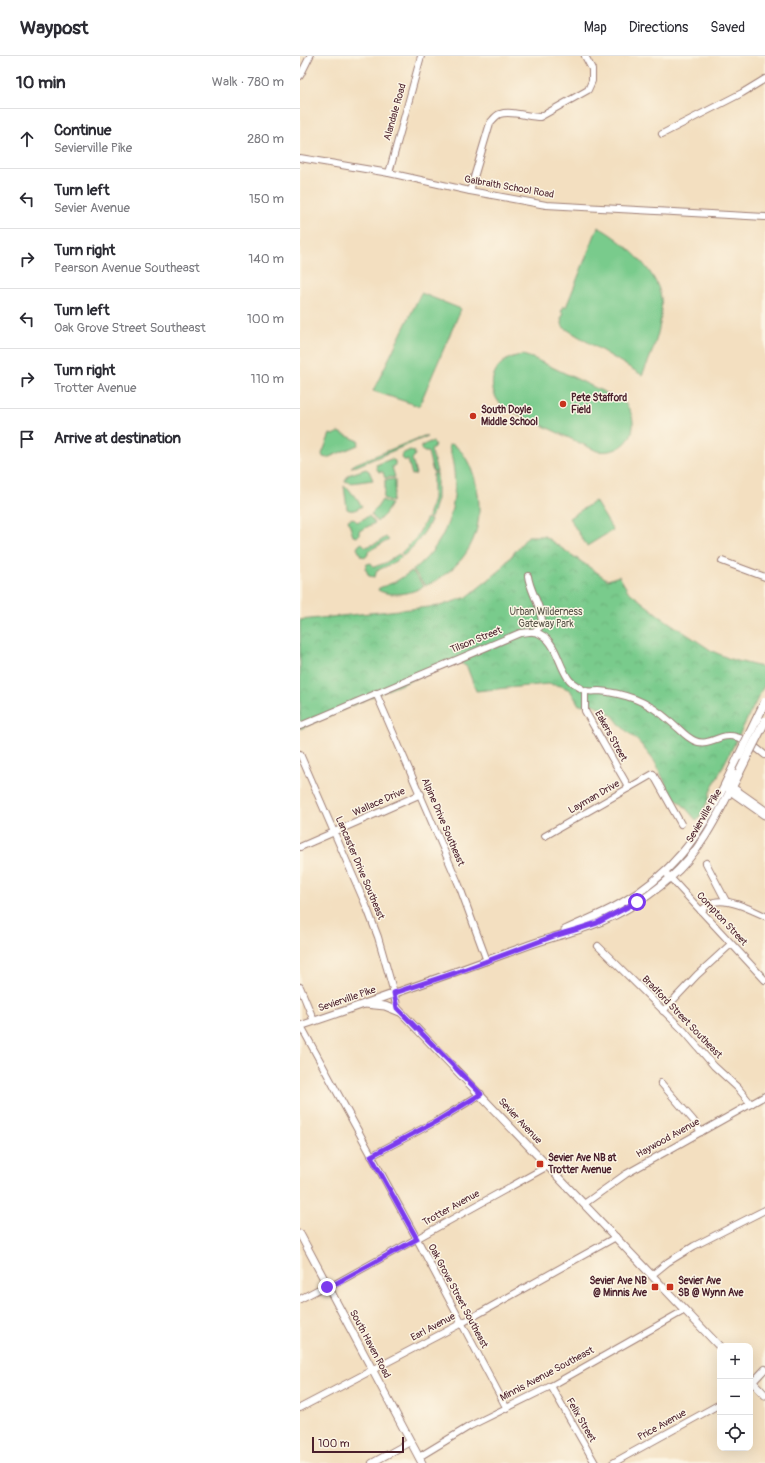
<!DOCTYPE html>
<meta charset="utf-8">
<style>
:root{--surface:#fff;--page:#f2f2f3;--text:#2b2b33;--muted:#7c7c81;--line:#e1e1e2}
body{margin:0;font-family:Pangolin,sans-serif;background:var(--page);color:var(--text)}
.controls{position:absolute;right:12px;bottom:12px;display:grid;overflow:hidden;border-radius:8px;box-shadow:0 4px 16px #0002}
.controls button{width:36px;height:36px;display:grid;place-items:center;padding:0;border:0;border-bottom:1px solid var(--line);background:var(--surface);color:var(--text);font:20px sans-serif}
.scale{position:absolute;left:12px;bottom:10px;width:92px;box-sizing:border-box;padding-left:4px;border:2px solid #4a1f2b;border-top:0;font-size:11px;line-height:14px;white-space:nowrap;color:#4a1f2b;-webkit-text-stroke:3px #fcf5e5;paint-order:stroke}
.stop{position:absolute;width:12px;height:12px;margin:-9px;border:3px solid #7c3aed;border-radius:50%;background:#fff}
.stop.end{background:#7c3aed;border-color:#fff;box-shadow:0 1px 4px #0008}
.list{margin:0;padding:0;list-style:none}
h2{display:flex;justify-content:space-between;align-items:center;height:52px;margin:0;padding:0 16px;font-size:17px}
h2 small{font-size:13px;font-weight:400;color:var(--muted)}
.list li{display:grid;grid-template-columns:26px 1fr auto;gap:12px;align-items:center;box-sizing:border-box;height:60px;padding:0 16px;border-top:1px solid var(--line)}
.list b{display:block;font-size:15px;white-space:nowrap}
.list p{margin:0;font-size:13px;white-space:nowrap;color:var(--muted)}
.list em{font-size:13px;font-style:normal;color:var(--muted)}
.icon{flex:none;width:22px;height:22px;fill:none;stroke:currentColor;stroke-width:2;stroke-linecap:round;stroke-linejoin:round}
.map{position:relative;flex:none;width:465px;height:1407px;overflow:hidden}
header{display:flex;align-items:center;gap:24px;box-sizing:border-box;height:56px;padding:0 20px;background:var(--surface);border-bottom:1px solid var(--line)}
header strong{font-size:19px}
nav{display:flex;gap:22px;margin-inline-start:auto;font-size:14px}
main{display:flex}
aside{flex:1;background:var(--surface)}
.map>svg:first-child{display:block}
</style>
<header>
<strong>Waypost</strong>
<nav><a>Map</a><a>Directions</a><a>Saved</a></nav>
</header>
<main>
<aside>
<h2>10 min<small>Walk · 780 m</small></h2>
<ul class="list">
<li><svg class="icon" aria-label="ahead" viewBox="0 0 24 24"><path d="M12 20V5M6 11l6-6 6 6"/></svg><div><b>Continue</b><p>Sevierville Pike</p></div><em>280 m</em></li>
<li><svg class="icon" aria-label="left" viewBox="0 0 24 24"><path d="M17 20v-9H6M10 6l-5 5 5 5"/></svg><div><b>Turn left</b><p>Sevier Avenue</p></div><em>150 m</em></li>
<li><svg class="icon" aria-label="right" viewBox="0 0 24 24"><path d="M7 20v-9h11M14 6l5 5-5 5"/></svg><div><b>Turn right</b><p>Pearson Avenue Southeast</p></div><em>140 m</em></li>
<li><svg class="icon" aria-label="left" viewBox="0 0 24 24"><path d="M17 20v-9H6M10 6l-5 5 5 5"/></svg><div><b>Turn left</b><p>Oak Grove Street Southeast</p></div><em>100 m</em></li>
<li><svg class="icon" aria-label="right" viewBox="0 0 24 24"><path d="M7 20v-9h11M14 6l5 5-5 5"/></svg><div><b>Turn right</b><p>Trotter Avenue</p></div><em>110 m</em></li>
<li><svg class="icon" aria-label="arrive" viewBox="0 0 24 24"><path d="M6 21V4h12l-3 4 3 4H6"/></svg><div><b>Arrive at destination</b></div></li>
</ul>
</aside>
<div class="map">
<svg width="465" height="1407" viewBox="0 0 465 1407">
<defs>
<pattern id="park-crowns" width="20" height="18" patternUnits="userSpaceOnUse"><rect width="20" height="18" fill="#79cb8c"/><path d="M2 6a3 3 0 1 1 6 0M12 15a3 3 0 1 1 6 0" fill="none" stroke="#6aae79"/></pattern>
</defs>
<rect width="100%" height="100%" fill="#fcf5e5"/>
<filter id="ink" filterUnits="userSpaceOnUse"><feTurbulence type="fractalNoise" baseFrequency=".025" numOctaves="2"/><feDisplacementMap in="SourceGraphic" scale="8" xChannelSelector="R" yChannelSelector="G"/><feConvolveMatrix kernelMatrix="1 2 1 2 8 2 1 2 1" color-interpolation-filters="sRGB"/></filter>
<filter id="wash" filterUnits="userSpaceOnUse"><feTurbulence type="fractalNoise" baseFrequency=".012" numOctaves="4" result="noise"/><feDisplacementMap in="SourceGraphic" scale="16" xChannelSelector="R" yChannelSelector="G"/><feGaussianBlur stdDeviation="0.9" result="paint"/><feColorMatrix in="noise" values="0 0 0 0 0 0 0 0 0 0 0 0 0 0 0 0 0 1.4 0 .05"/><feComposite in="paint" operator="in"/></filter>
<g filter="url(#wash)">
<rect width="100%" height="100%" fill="#f3dfc0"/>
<g fill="#79cb8c" stroke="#62755c">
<path d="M298,171c23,12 60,44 63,71 3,25 -8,55 -19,77l-79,-48 -2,-8 3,-6 -3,-1 3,-6 2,1z"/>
<polygon points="121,237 161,253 119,350 73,335"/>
<path d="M223,299l12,4 88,42c22,23 6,55 -26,50l-94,-44c-21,-21 -9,-50 20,-52z"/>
<polygon points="38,376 59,385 58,389 27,402 23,401 22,398 30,378 34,379"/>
<polygon points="124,380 128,380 57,410 51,411 55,408"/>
<polygon points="130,386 133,386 135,389 134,392 131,394 137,416 133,416 128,396 124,396 121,393 123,389"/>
<path d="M152,388c11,6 16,17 21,29 13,39 6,78 -29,102 -5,4 -12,9 -19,10l-12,-15c38,-29 50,-78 36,-123v-2z"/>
<polygon points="110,394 113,395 115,398 114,401 112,403 116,418 112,419 108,404 104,404 101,401 102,398"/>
<polygon points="91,403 95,405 95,409 92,411 95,421 85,422 83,416 79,416 77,413 76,409"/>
<polygon points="66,413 69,415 73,424 51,427 45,425 48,419"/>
<polygon points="137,417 137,443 131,462 128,461 133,442 133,418"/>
<polygon points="95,423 95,433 92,446 83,442 85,434 85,424"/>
<path d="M44,430l4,2 14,18c-4,3 -10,6 -15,3z"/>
<polygon points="82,444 91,448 85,458 77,466 71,458 76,453"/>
<polygon points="295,445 313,474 287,490 269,462"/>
<polygon points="69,460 75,467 59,475 59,479 57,481 53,480 48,464 53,462 57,466"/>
<path d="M127,462l4,2c-7,14 -16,26 -28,36l-2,-3 15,-15z"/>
<polygon points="86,481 89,484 68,495 68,498 66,501 61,500 57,492 59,489 62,487 66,491 77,487"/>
<polygon points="99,498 102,501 91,508 76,515 76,518 74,521 69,520 65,512 67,508 71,507 74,511 85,507"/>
<path d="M112,515l12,15c-12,8 -34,11 -46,4l1,-2 16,-6z"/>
</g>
<polygon fill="url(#park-crowns)" stroke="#62755c" points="228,480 244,480 308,524 319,520 328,535 361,561 412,595 430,603 465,612 465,628 410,736 409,743 397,765 383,749 371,739 355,706 339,686 321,670 313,660 301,652 293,648 279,649 270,634 261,630 248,628 176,635 167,611 158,605 85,635 0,673 0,564 140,550 167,541 198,516"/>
</g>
<g filter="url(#ink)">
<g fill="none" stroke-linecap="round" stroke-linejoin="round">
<defs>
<g id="minor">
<polyline points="0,20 10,0"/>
<polyline points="362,78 442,37 465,23"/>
<polyline points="0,102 89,117 170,135 246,149 465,161"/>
<polyline points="89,117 121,0"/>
<path d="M170,135l20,-68c3,-3 6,-8 10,-9 11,-4 28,3 40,3l48,-27 4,-9v-12l-7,-13"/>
<polyline points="422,505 465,521"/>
<path d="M228,520c2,16 15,32 14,49l-8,7"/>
<polyline points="285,636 285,655 329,732"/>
<polyline points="76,637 159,829 187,905"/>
<path d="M0,670l220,-93c4,0 11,-2 15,-1 21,6 22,30 33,46 3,5 9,8 14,11 5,4 11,2 17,2 12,1 25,4 36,8 13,5 26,14 36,23 8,6 14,15 24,19 9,4 18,-1 27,-4 16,-5 31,8 43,18"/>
<polyline points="0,698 67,852 78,881 94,937"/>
<polyline points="245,780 353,718 381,768"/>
<polyline points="0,791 121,738"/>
<polyline points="406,807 426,845"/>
<polyline points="365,816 465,924"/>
<path d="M401,855c4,-4 8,-7 13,-9 15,-4 38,8 51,14"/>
<polyline points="298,890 384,975 414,1010 438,1032 451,1048"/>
<polyline points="0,931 14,965"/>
<polyline points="363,955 397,919 431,888"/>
<polyline points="1,970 117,1183 206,1351"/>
<polyline points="361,1027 393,1064 401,1076"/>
<polyline points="71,1100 137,1065 181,1038"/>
<polyline points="284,1148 326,1118 465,1040"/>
<polyline points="352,1219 368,1206 394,1190 465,1154"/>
<polyline points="0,1243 21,1232 33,1229 248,1110"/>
<polyline points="450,1329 465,1313"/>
<polyline points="251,1330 295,1407"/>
<polyline points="0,1352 162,1267 316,1181"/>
<polyline points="119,1401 170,1370 251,1330 385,1254"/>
<polyline points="72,1407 110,1386"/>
<polyline points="313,1407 420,1348"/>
</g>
<g id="tertiary">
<path d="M265,874c18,-9 38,-16 55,-26 52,-29 79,-68 105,-119"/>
<polyline points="94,937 97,952 420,1291"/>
<polyline points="65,948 85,950 100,956"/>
<path d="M0,970c77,-26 153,-53 229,-81 16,-6 32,-10 49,-15 33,-10 66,-29 92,-52 28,-24 45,-57 61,-89"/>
<polyline points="0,1178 122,1407"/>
<polyline points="450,1323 465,1339"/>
</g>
<polyline id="secondary" points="439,700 425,729 431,733 439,717"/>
<polyline id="motorway" points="431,733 465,757"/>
</defs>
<use href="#minor" stroke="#9e7f76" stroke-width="8"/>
<use href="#tertiary" stroke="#9e7f76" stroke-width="9"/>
<use href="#secondary" stroke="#9e7f76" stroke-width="10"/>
<use href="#motorway" stroke="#9e7f76" stroke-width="13"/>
<use href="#minor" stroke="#fff" stroke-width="6"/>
<use href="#tertiary" stroke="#fff" stroke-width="7"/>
<use href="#secondary" stroke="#fff" stroke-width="8"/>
<use href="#motorway" stroke="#fff" stroke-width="11"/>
<defs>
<g id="secondary-bridge">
<polyline points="439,700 465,646"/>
<polyline points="439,717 465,665"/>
</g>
</defs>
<use href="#secondary-bridge" stroke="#9e7f76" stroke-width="10" stroke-linecap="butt"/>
<use href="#secondary-bridge" stroke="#fff" stroke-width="8"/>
</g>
</g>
<g fill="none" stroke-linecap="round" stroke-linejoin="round" filter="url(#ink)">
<polyline stroke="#7c3aed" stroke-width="5" points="27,1231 33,1229 117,1183 71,1100 137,1065 181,1038 97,952 94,937 155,917 254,880 278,873 297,867 337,846"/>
</g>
<g fill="#c8321e" stroke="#fcf5e5" stroke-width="1.5">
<circle cx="263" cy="348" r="4"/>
<circle cx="173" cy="360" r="4"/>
<rect x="236" y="1104" width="8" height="8" rx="2"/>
<rect x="351" y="1227" width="8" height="8" rx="2"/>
<rect x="366" y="1227" width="8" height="8" rx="2"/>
</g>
<g text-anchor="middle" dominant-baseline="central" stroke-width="3" stroke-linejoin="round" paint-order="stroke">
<g font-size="10" fill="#4a1f2b" stroke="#fcf5e5">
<text transform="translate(95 56) rotate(-74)">Alandale Road</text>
<text transform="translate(209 131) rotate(10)">Galbraith School Road</text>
<text transform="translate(176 584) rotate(-22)">Tilson Street</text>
<text transform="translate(311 680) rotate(61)">Eakers Street</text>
<text transform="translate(294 741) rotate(-30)">Layman Drive</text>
<text transform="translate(79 746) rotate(-24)">Wallace Drive</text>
<text transform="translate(404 760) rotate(-60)">Sevierville Pike</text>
<text transform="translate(143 766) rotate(67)">Alpine Drive Southeast</text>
<text transform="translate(60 812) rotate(67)">Lancaster Drive Southeast</text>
<text transform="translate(422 863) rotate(47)">Compton Street</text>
<text transform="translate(47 943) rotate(-19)">Sevierville Pike</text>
<text transform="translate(382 961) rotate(46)">Bradford Street Southeast</text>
<text transform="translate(220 1065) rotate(47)">Sevier Avenue</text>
<text transform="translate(368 1082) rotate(-29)">Haywood Avenue</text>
<text transform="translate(151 1152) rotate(-29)">Trotter Avenue</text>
<text transform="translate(158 1240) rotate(62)">Oak Grove Street Southeast</text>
<text transform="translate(133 1271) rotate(-28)">Earl Avenue</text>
<text transform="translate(70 1288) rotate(62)">South Haven Road</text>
<text transform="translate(247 1318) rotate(-28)">Minnis Avenue Southeast</text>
<text transform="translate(281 1364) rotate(60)">Felix Street</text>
<text transform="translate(362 1369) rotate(-29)">Price Avenue</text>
</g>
<g font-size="10" font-weight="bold" fill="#4a1f2b" stroke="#fcf5e5" text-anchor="start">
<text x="271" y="342">Pete Stafford<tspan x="271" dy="12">Field</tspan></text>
<text x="181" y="354">South Doyle<tspan x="181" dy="12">Middle School</tspan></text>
<text x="248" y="1102">Sevier Ave NB at<tspan x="248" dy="12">Trotter Avenue</tspan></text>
<text x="347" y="1225" text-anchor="end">Sevier Ave NB<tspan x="347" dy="12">@ Minnis Ave</tspan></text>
<text x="378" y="1225">Sevier Ave<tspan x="378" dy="12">SB @ Wynn Ave</tspan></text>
</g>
<g font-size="10" fill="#585348" stroke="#fcf5e5">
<text x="246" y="556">Urban Wilderness<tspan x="246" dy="12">Gateway Park</tspan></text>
</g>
</g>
</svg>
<div class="controls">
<button>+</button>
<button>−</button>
<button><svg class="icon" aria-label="locate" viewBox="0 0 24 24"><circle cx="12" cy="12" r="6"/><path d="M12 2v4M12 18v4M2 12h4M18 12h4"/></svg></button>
</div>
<div class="scale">100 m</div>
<div class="stop" style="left:337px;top:846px"></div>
<div class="stop end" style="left:27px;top:1231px"></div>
</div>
</main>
